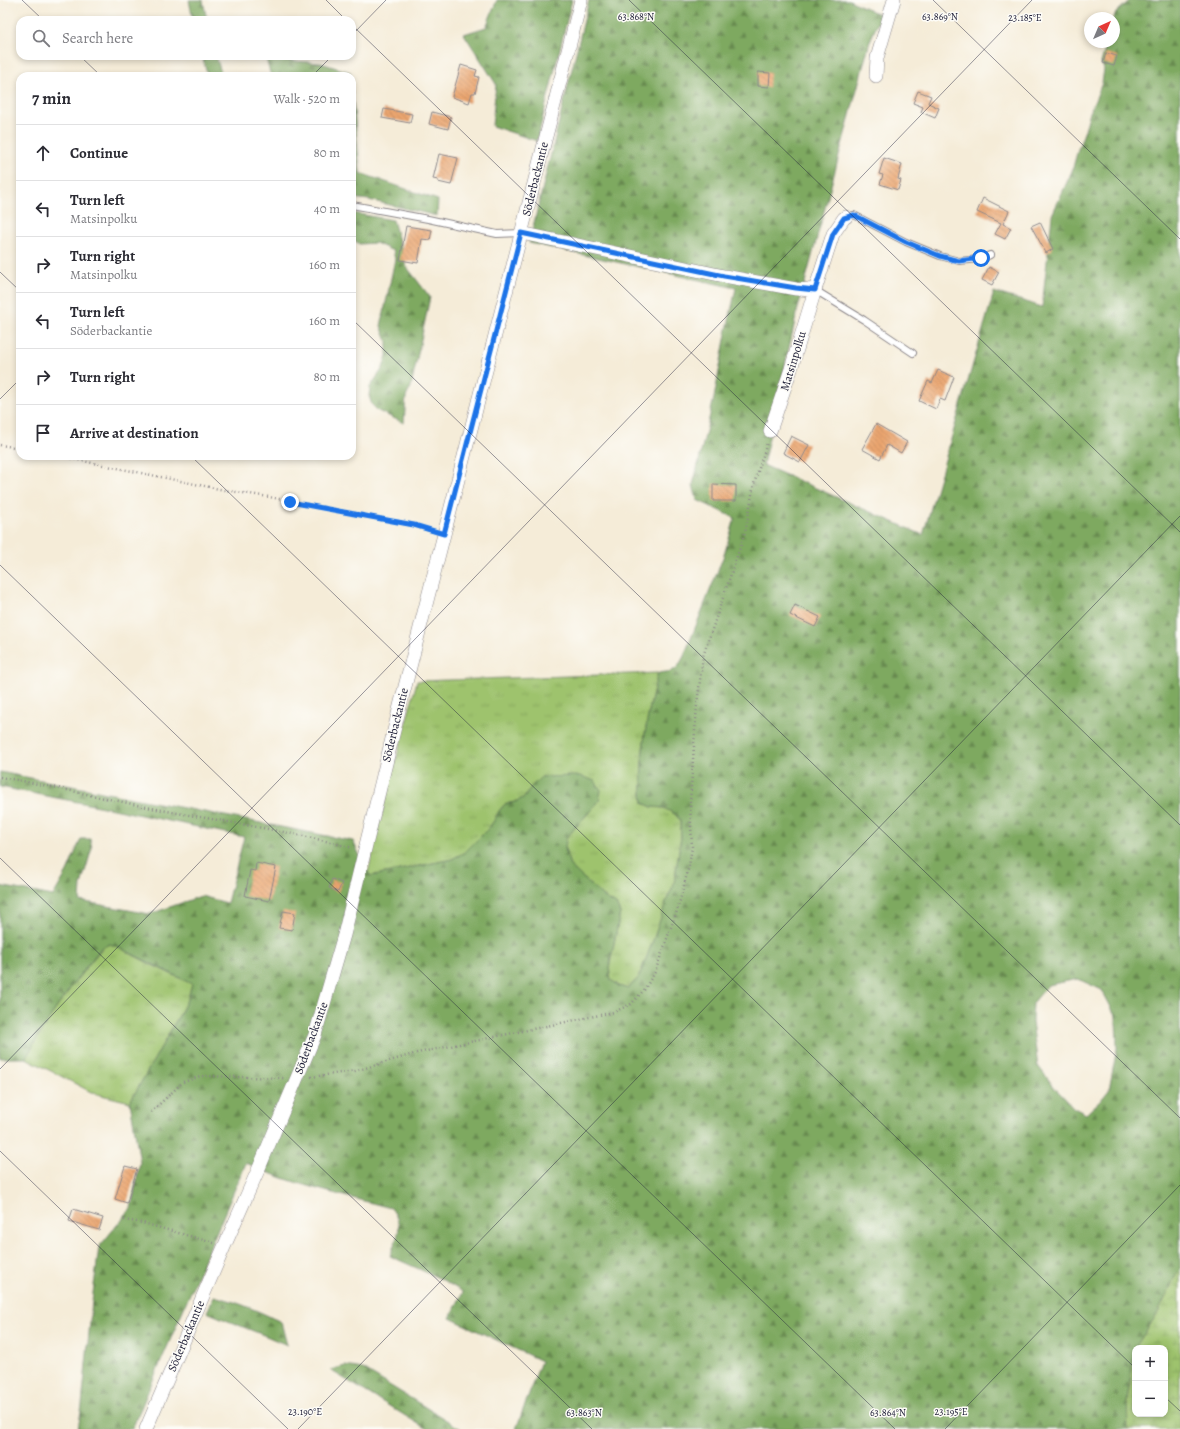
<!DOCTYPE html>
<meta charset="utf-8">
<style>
:root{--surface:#fff;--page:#f7f7f7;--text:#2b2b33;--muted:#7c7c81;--line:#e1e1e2}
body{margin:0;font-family:Alegreya,serif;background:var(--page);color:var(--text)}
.controls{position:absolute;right:12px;bottom:12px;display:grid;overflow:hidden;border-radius:8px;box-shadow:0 2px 6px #0003}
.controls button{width:36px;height:36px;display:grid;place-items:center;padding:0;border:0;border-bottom:1px solid var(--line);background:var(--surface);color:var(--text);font:20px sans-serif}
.compass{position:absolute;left:1084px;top:12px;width:36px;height:36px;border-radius:50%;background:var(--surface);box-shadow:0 2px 6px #0003;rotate:44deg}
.stop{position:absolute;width:12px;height:12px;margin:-9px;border:3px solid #1a73e8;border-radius:50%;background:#fff}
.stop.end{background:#1a73e8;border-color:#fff;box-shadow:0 1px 4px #0008}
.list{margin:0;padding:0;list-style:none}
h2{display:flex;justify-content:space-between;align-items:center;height:52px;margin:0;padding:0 16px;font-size:17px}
h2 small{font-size:13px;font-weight:400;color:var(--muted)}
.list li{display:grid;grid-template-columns:26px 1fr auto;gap:12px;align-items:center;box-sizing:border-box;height:56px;padding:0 16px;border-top:1px solid var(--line)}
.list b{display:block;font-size:15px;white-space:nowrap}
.list p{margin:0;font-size:13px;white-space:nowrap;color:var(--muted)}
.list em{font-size:13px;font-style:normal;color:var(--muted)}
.icon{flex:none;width:22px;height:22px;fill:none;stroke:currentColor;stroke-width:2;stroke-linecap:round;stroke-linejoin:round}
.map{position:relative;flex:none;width:1180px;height:1429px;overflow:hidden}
.search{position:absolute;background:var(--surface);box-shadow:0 2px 6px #0003;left:16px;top:16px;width:340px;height:44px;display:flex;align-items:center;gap:10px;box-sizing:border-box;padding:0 14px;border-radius:12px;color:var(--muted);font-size:15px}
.panel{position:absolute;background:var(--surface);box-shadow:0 2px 6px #0003;left:16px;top:72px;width:340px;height:388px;border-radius:12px}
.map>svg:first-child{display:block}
</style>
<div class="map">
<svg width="1180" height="1429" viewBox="0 0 1180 1429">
<defs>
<pattern id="grass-tufts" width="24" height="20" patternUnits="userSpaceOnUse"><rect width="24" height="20" fill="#9ec36d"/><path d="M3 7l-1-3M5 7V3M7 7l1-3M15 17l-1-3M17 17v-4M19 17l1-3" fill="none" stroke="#88a75f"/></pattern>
<pattern id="forest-firs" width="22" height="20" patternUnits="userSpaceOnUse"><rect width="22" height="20" fill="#7ea960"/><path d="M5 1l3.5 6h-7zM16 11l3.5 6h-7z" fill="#678950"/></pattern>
<pattern id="wetland-marsh" width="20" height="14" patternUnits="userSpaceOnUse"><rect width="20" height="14" fill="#9ec36d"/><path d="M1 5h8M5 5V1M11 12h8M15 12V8" fill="none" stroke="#88a75f"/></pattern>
<pattern id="building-back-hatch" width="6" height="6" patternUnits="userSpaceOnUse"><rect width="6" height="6" fill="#eba670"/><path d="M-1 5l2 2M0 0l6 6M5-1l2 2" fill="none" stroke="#be875d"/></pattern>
</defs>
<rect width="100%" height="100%" fill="#fdfcf7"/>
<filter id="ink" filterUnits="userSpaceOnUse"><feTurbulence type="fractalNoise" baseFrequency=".025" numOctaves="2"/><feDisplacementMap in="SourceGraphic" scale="8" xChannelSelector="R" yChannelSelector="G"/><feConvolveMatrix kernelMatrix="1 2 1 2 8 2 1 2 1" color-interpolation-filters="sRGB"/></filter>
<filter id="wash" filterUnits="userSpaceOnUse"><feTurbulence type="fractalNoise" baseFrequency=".012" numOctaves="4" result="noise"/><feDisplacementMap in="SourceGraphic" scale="16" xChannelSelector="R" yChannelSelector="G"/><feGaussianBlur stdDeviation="0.9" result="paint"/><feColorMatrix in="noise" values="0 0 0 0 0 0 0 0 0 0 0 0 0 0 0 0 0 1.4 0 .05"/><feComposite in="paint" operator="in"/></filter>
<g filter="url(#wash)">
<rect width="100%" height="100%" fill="#f5ecd8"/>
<g fill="url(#grass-tufts)" stroke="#607254">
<path d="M658,673c-11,42 -20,87 -15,130l9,4 12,1 11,6 5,6 1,17 -7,47 -8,18 -12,36 -15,39 -11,12 -9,-3 -8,-6 -2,-12 11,-55 -4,-9 -12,-7 -34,-31 -5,-17 1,-11 33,-37 -68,-14 -6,10 -10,5 -10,2 -6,7 -5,10 -7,9 -22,22 -13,7 -81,17 -3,-3 11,-50 38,-142z"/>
<path d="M110,944l8,3 34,18 40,19 -4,14 -7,14 -51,90 -37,-9 -67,-35c21,-40 48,-76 77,-111z"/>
</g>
<g fill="url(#forest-firs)" stroke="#50664e" fill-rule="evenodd">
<polygon points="189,0 203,0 207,20 193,20"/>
<polygon points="497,0 572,0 537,141 492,126 496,84 464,34 486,27"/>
<path d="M589,0h260l32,15 -11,26 -73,271 -34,153 160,70 71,-243 48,15 10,-92 20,-44 6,-22 7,-19 4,-15 13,-32 2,-14 -3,-6 6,-21h7v-24l1,-4 15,-14h50v1270l-3,3 -18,38 -24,37 -8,53 1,28h-612l25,-68 -91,-43 13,-26 -22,-13 -51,-23c7,-20 15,-29 1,-48 -49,-13 -99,-23 -145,-45l-114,266h-54l4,-24 10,-104 7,-54 32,-39 9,-46 -10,-60 51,-90 7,-14 4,-14 -74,-37 -8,-3 -8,3c-28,35 -55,71 -76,111h-26v-172l53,10 14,-24 14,-33h9l2,9 -11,37 -1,16 70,13 51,-18 26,7 17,-66 -136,-29 -108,-21v-15l353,69 15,32 4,3 80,-17 13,-7 22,-22 7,-9 5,-10 6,-7 10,-2 10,-5 6,-10 10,-10 39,-1 15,5 6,9 -2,11 -33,37 -1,11 5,17 34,31 12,7 4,9 -11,55 2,12 8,6 9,3 11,-12 15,-39 12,-36 8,-18 7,-47 -1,-17 -5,-6 -11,-6 -12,-1 -9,-4c-5,-43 4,-88 15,-130 16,-2 18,-1 26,-17l40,-101 11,-37 -38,-18 -4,-15 21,-87 12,-64 10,-46 -207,-45zM1078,979l24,11 14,27 1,31 -8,42 -9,11 -14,13 -12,-6 -19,-20 -17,-22 -6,-44 1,-19 15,-18z"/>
<polygon points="202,56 216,56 222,76 208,76"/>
<polygon points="266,59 321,63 350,72 351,76 271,76"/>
<polygon points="352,90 360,173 438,200 437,216 369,200 352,198"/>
<polygon points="352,213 393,220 406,266 430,297 411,387 406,397 404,423 378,411 372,405 369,396 370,387 383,368 387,355 387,341 381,326 395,259 393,251 376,243 359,244 352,238"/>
<path d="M214,1296c24,6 45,15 67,26l6,23c-26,-12 -54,-21 -80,-33z"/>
<polygon points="345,1366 363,1369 461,1429 427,1429 330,1370"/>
</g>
<path fill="url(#wetland-marsh)" stroke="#607254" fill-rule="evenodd" d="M1180,1270v159h-52l-1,-28 8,-53 24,-37 18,-38zM1135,1348h30v66h-30z"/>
<g id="blocks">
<g fill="url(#building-back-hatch)">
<polygon points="1106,53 1117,56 1114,66 1103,63"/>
<polygon points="461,65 477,70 475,76 479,77 475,93 472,93 469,103 452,97"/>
<polygon points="758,72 770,73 769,87 758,86"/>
<polygon points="918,91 931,96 928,103 939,108 935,118 921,112 923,107 913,103"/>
<polygon points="384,109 412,114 410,123 382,118"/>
<polygon points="432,112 451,117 448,129 429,124"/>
<polygon points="439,154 458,158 451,185 438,182 438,180 433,179"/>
<polygon points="884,158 902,164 898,179 901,180 898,190 880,184 883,175 879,174"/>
<polygon points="983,198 1009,211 1003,224 1011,228 1005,239 995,234 1001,223 977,212"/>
<polygon points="1040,222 1053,249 1046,253 1031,226"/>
<polygon points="406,226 432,230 430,240 422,239 418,263 400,260"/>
<polygon points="989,267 999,272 992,285 982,280"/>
<polygon points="938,370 954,377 945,401 940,399 936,409 919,401 928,381 932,383"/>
<polygon points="876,424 907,442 901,453 887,445 880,459 862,449"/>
<polygon points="791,436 809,445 800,462 783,453"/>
<polygon points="713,484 736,485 736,501 713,501"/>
<polygon points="795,605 820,617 815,627 790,615"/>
<polygon points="256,863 276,867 269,901 245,896 250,870 255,871"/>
<polygon points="332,879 342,883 338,892 329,888"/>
<polygon points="283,911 295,913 292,930 279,928"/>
<polygon points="125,1166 137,1169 127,1203 115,1199"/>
<polygon points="73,1209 103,1218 99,1230 69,1221"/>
</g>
</g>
</g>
<g filter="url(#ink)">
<use href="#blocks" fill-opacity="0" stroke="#8c878a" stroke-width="1"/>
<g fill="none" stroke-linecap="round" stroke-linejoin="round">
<defs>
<g id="service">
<polyline points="352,205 428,219 497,234 521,233"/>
<polyline points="846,217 854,215 906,242 940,256 959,261 981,259 990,255"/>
<polyline points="815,290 864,320 913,353"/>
</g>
<g id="minor">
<polyline points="876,76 877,58 894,0"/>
<polyline points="521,233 724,276 796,289 815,290 791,369 770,431"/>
<polyline points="815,290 833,234 844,218 846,217"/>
<polyline points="146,1429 224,1247 259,1168 315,1035 344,935 400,706 581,0"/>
</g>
</defs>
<use href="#service" stroke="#8c878a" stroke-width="8"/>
<use href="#minor" stroke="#8c878a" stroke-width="14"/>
<g stroke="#8c878a" stroke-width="2.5" stroke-dasharray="1 3" stroke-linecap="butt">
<polyline points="0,445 20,448"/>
<polyline points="59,456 224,490 269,497 414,525 432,531"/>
<path d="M0,777c58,10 115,24 172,35 61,11 122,20 181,36"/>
<polyline points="311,1077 355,1071 417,1053 614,1012 631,1004 644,990 655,972 678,908 689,866 692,847 690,801 697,705 703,656 745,533 754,484 767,443"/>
<polyline points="151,1112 183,1082 202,1076 284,1078"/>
<polyline points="124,1220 143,1223 214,1243"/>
</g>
<use href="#service" stroke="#fff" stroke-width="6"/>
<use href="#minor" stroke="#fff" stroke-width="13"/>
</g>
</g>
<g fill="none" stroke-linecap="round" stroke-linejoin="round" filter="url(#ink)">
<polyline stroke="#1a73e8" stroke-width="5" points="290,502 414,525 444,534 521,233 724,276 796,288 815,290 833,234 844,218 854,215 906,242 940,256 959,261 981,258"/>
</g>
<path fill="none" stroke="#22223b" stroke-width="1" stroke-opacity="0.45" d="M22,0l21,20M326,0l20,20M629,0l551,532M933,0l247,239M352,25l828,800M352,35l34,-35M80,56l21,20M312,76l20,-20M0,272l20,19M352,319l828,799M0,399l20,-20M191,456l944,912M0,565l895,864M0,858l592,571M0,1069l1032,-1069M0,1151l288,278M1165,1397l15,14M298,1429l882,-913M945,1429l235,-244"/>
<g text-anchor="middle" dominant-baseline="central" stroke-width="3" stroke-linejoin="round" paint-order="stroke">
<g font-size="12" fill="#22223b" stroke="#fdfcf7">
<text transform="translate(535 179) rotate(-76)">Söderbackantie</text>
<text transform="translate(793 361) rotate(-73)">Matsinpolku</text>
<text transform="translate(395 725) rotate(-76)">Söderbackantie</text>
<text transform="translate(311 1038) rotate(-70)">Söderbackantie</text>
<text transform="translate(186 1336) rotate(-67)">Söderbackantie</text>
</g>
</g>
<g font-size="10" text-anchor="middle" fill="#22223b" stroke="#fdfcf7" stroke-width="3" stroke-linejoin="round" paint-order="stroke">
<text x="636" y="20">63.868°N</text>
<text x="940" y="20">63.869°N</text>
<text x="1025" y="21">23.185°E</text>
<text x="305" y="1415">23.190°E</text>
<text x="951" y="1415">23.195°E</text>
<text x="584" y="1416">63.863°N</text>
<text x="888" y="1416">63.864°N</text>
</g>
</svg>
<div class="controls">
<button>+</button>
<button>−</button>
</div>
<svg class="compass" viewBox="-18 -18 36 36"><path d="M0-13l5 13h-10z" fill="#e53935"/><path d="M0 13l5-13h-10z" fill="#7c7c81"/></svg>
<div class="stop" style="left:981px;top:258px"></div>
<div class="stop end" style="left:290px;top:502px"></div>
<div class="search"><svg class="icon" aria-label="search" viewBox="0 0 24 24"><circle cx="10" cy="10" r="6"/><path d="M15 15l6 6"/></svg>Search here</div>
<section class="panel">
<h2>7 min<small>Walk · 520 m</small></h2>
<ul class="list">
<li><svg class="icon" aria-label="ahead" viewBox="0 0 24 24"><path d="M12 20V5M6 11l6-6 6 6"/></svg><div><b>Continue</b></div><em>80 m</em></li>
<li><svg class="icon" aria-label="left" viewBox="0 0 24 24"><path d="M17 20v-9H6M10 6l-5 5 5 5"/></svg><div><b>Turn left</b><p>Matsinpolku</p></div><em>40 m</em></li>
<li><svg class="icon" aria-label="right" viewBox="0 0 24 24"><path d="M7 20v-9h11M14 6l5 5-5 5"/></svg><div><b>Turn right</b><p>Matsinpolku</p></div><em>160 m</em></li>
<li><svg class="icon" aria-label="left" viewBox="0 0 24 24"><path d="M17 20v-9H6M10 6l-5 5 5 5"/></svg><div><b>Turn left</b><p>Söderbackantie</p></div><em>160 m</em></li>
<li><svg class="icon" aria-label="right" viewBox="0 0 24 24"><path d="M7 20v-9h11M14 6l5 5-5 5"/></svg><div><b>Turn right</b></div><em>80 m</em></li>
<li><svg class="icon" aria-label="arrive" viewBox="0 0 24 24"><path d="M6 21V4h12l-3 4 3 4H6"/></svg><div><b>Arrive at destination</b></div></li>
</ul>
</section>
</div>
